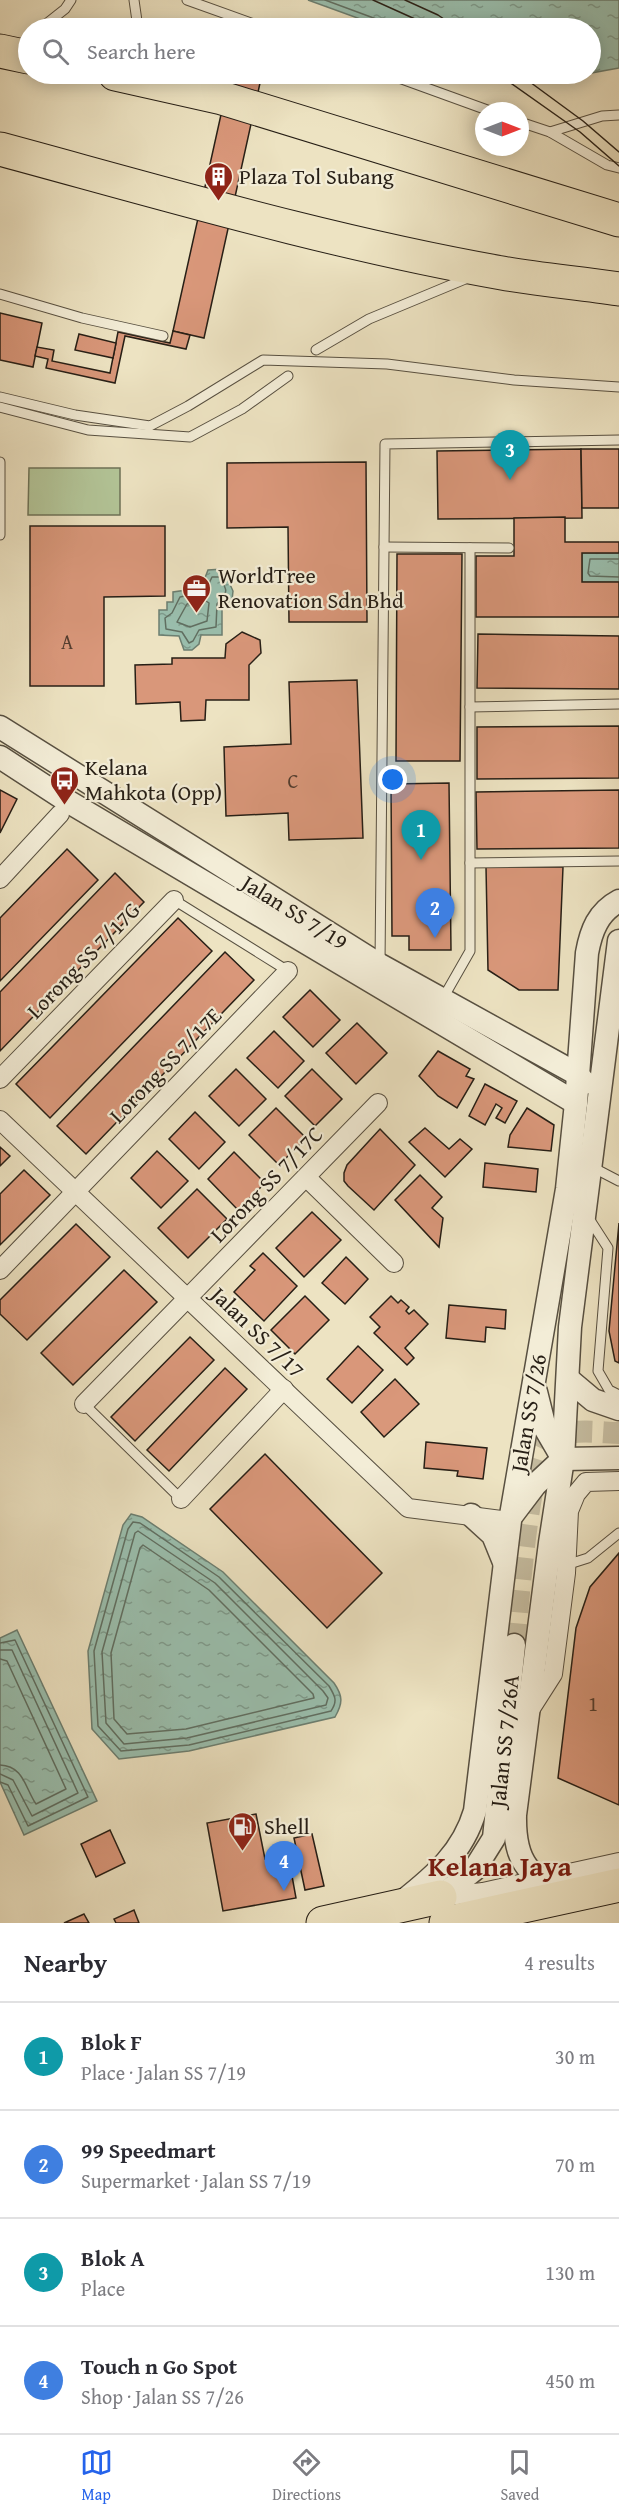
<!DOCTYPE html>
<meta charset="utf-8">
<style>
:root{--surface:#fff;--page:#f2f2f3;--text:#2b2b33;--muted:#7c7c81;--line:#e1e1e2;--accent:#2563eb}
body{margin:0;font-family:"Gentium Book Plus",serif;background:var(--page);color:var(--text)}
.compass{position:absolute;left:475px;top:102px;width:54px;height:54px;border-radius:50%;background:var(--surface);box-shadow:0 3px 15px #0003;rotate:90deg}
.you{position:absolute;left:393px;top:780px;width:21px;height:21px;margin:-15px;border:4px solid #fff;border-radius:50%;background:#1a73e8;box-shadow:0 0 0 9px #1a73e833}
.badge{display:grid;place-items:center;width:39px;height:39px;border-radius:50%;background:var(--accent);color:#fff;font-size:20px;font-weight:700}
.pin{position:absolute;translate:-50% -50px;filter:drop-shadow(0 2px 3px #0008)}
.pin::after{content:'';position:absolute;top:32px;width:21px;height:18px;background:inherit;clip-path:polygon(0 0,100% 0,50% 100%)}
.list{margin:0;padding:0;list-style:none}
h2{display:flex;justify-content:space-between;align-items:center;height:78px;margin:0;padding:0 24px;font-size:26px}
h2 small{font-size:20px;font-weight:400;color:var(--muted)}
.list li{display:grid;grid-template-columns:39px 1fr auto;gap:18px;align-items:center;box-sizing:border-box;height:108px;padding:0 24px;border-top:2px solid var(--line)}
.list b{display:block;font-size:22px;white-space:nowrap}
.list p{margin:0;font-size:20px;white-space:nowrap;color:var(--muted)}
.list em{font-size:20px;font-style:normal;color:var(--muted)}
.icon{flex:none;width:33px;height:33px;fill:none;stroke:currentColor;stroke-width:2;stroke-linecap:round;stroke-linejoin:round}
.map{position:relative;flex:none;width:619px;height:1923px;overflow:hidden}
.search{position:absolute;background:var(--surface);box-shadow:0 3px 15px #0003;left:18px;right:18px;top:18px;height:66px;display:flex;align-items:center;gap:15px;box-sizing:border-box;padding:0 21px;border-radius:33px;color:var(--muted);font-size:22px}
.sheet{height:510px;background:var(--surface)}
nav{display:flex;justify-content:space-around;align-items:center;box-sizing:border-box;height:84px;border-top:2px solid var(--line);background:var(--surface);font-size:16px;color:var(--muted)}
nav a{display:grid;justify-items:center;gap:3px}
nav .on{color:var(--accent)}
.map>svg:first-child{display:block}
</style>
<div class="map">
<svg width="619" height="1923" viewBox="0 0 619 1923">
<defs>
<pattern id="water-ripples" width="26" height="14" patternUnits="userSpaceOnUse" patternTransform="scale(1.5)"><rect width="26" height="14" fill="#9abfae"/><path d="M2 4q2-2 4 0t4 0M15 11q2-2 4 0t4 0" fill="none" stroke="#7e9b8d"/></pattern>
</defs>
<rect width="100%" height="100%" fill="#ede3c2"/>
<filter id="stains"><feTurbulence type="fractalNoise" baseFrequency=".00333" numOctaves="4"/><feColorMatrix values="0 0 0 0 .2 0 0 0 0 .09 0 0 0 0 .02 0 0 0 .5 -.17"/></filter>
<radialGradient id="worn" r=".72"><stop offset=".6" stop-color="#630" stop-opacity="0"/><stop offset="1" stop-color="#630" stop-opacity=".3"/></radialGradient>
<polygon fill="#b3c598" stroke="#6d7257" stroke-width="1.5" points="29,468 120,468 120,515 28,515"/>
<g fill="url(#water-ripples)" stroke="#6c7f71" stroke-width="1.5">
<polygon points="308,0 619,0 619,68 591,73 590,28 385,28"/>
<polygon points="516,74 588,74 540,82"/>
<rect x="582" y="553" width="37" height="29"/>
<polygon points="223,569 233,591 232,600 222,606 222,635 201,635 199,644 192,650 184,650 179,636 159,635 159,610 167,610 167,602 173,602 173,592 201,588 208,570"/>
<path d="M131,1514l11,3 81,55 111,111c9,13 9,20 1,34l-146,34 -70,8 -27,-30 -4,-78 35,-126z"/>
<polygon points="17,1630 97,1801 24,1835 0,1782 0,1638"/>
</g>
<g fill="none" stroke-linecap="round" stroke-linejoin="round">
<g stroke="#606f62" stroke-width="1.5">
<polyline points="325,0 379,20 383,28"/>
<polyline points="619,559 590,559 588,573 590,576 619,577"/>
<path d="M212,577h8c9,17 7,14 -3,27l-1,23 -17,3 -6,11 -4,2 -7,-11 -16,-3 -1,-11 7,-5 8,-16 25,-5z"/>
<polygon points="206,601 209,603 207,621 190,627 177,622 187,604"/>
<path d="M133,1522l7,1 79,54 110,109c6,10 9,15 2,25l-142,34 -68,6 -23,-25 -4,-75 34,-122z"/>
<polygon points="138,1531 215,1583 323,1691 328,1698 326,1705 187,1738 124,1744 106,1723 102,1652 135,1533"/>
<polygon points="143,1545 209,1590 313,1694 314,1698 186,1729 127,1734 114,1719 111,1653 140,1548"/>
<polyline points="0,1643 15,1640 88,1797 28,1826 8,1785 0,1782"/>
<polyline points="0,1650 12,1650 78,1793 32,1816 13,1780 0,1774"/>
<path d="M0,1659l7,2 59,128 -30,15c-11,-16 -12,-38 -36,-39"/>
</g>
</g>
<g fill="#d9977a" stroke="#271f16" stroke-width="1.5">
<polygon points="230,74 262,74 204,338 173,331"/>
<polygon points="0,313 42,323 33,367 0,360"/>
<polygon points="173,331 190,335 186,349 125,336 115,383 46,368 48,359 35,356 37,347 54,350 52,361 110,373 118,332 170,343"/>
<polygon points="79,334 116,343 113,358 75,350"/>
<polygon points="581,449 582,518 438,519 437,451"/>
<polygon points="581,449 619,449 619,508 582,508"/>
<polygon points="366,462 367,622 289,622 288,527 227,528 227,463"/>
<polygon points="565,517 565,542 619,542 619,553 582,553 582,582 619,582 619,617 476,617 476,556 514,556 514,518"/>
<polygon points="30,526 165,526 165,596 104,597 104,686 30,686"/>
<polygon points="397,554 462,554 460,761 396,761"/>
<polygon points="242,632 260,640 261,653 249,665 249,700 206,700 205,720 181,721 180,702 136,704 135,665 172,664 172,658 225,658 226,644"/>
<polygon points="478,634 619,636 619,689 477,688"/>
<polygon points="357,680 363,838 289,840 288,813 226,816 224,747 291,744 289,682"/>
<polygon points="619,726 619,778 477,779 477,727"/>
<polygon points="449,783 451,950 409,950 409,936 392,936 391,784"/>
<polygon points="0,790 17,799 0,833"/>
<polygon points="619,790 619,848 477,849 476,792"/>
<polygon points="67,849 98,880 0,981 0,918"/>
<polygon points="486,867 563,867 558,990 519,990 488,970"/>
<polygon points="115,873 144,902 0,1051 0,992"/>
<polygon points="178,918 212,951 50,1118 16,1084"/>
<polygon points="225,952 254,980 86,1154 57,1126"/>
<polygon points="310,990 340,1020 313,1047 283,1017"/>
<polygon points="357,1023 387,1053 356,1084 326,1053"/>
<polygon points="274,1031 304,1061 278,1088 247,1058"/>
<polygon points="438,1051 470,1069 466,1076 474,1079 457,1108 438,1096 419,1076"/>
<polygon points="236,1069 266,1099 239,1126 209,1096"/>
<polygon points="312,1069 342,1099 315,1126 285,1096"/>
<polygon points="485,1084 517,1101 505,1123 496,1118 502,1108 496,1104 485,1125 469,1116"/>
<polygon points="276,1108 306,1138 279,1165 249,1135"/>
<polygon points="527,1108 554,1125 551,1151 508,1147 510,1135"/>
<polygon points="195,1112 225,1142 199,1169 169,1139"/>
<polygon points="425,1128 449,1149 460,1139 472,1149 445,1177 409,1142"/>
<polygon points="380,1129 415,1165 374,1210 348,1186 344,1181 344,1173 347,1165"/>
<polygon points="0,1147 10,1156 0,1166"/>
<polygon points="157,1151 188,1181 161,1208 131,1178"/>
<polygon points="234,1152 265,1183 238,1210 208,1179"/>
<polygon points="485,1163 538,1169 536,1192 483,1187"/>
<polygon points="24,1170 50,1195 0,1245 0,1194"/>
<polygon points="420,1175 442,1197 432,1208 443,1218 439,1247 395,1200"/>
<polygon points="197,1189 227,1219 188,1258 158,1228"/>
<polygon points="312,1212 341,1240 304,1277 276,1248"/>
<polygon points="619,1223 619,1363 615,1361 609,1331"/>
<polygon points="76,1224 110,1257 27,1340 0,1314 0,1300"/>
<polygon points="263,1253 297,1286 264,1321 234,1292 255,1270 250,1266"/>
<polygon points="346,1257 368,1279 345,1304 322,1283"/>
<polygon points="124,1270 157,1302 73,1385 41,1353"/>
<polygon points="305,1296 329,1320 295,1354 271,1330"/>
<polygon points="391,1296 398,1303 401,1300 409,1307 406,1311 409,1314 414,1310 428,1324 405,1348 414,1358 407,1365 374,1333 380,1327 370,1317"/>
<polygon points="449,1305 506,1310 505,1329 486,1327 485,1342 446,1338"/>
<polygon points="190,1337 214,1360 135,1441 111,1417"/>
<polygon points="358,1346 383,1370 352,1403 327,1379"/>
<polygon points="225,1368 247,1389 169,1471 147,1450"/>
<polygon points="395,1379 419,1404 384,1437 361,1412"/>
<polygon points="426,1442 487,1448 483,1479 457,1476 458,1471 424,1468"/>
<polygon points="265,1454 382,1573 327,1628 210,1509"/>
<polygon points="619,1553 619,1805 558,1778 576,1628 590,1587"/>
<polygon points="256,1814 265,1859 288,1854 296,1898 223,1911 207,1823"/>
<polygon points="110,1830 125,1863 96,1877 81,1844"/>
<polygon points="312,1834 324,1886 305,1890 294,1838"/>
<polygon points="134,1910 139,1923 116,1923 114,1919"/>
<polygon points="84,1914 89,1923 64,1923"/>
</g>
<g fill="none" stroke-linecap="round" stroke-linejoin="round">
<path stroke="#c5bca0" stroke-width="22" stroke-dasharray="22 11" stroke-linecap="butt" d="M514,1645c4,-36 14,-181 34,-202 15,-17 51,-10 71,-10"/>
<defs>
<g id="service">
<polyline points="134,0 138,28"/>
<polyline points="187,0 265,28"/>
<polyline points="41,28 65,9 71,0"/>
<polyline points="388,74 490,111"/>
<polyline points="520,122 550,132 607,165 619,168"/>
<polyline points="550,132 602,116 619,115"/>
<polyline points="0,294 82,318 163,336"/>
<polyline points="316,350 369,319 470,277"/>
<polyline points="0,397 75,415 150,426 188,406 263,360 387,364 514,380 619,387"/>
<polyline points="0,407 88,430 190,437 242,409 288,376"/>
<polyline points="0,462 0,535"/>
<polyline points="384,547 509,548"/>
<polyline points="470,548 470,863 619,861"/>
<polyline points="470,707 619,704"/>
<polyline points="174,900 288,971"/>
<polyline points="380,964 385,444 619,440"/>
<polyline points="442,1000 470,951 470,863"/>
<polyline points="592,1167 619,1181"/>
<polyline points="588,1217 608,1248 598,1371 609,1390 619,1395"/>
<polyline points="84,1404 181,1499"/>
<polyline points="566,1565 588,1558 619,1533"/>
</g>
<g id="minor">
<polyline points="0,879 60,814"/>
<polyline points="0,1079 174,900"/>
<polyline points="0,1120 408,1508 510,1521"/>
<polyline points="307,1178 394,1263"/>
<polyline points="0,1270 288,971"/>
<polyline points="84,1404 378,1103"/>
<polyline points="181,1499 284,1389"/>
<polyline points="530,1710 553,1674 566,1573 569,1511 576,1494 586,1482 619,1481"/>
<polyline points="440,1897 483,1892 619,1862"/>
</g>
<g id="tertiary">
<polyline points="0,727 380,965 577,1074 585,1083"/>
<polyline points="0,757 69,802 576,1103"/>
<polyline points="568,1379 593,1400 619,1409"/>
<polyline points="536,1392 545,1428 563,1459"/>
<polyline points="513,1514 535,1485 563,1459 619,1458"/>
<polyline points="471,1515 493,1535 504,1562"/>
<path d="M575,1894c-46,-15 -61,-30 -60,-79l35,-272 13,-84 7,-132 49,-386"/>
<polyline points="440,1897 474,1870 494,1838 514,1645"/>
<path d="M402,1902c33,-26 61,-50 73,-91l35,-290 57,-332 9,-86 11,-150c4,-22 11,-41 32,-52"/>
</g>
<g id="motorway">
<polyline points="0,51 28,57"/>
<polyline points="115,74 222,98 619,220"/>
<path d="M0,149c166,45 332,94 502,124 39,7 78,10 117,16"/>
<polyline points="323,1923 440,1897"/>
<polyline points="446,1923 619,1885"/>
</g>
</defs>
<use href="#service" stroke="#585041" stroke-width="11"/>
<use href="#minor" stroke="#585041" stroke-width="20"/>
<use href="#tertiary" stroke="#585041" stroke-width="25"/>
<use href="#motorway" stroke="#271f16" stroke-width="35"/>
<use href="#service" stroke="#f3edd7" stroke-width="9"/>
<use href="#minor" stroke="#f3edd7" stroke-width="18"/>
<use href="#tertiary" stroke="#f3edd7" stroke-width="22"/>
<use href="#motorway" stroke="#ede3c2" stroke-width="33"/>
<g stroke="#271f16" stroke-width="1.5">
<polyline points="373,0 435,28"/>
<polyline points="405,0 438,15 457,28"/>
<polyline points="498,74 580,132 619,166"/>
<polyline points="519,74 583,121 619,152"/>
</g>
</g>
<defs>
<symbol id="building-pin" viewBox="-11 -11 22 30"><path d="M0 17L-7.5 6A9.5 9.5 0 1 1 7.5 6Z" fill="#8f2418" stroke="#f3edd7"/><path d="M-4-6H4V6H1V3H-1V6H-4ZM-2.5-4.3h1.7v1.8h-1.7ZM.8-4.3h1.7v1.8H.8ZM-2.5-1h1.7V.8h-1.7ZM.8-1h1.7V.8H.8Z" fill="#fff"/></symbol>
<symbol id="office-pin" viewBox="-11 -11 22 30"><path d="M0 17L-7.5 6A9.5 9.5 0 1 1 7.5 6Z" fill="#8f2418" stroke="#f3edd7"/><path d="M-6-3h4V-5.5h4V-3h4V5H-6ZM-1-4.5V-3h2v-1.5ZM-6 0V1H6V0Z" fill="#fff"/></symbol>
<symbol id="bus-pin" viewBox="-11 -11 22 30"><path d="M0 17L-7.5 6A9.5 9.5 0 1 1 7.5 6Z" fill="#8f2418" stroke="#f3edd7"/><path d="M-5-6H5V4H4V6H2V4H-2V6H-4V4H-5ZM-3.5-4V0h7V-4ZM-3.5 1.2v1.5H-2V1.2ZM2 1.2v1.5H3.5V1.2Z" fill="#fff"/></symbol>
<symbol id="fuel-pin" viewBox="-11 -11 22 30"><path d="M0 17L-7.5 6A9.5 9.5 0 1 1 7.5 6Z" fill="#8f2418" stroke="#f3edd7"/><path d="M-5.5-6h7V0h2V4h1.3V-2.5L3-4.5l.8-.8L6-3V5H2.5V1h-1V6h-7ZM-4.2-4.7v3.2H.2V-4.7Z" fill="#fff"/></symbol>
</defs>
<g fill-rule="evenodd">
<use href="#building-pin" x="202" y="160" width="33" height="45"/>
<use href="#office-pin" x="180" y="572" width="33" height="45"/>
<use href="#bus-pin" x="48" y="764" width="33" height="45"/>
<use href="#fuel-pin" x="226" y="1810" width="33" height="45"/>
</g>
<g text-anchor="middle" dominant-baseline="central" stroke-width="4.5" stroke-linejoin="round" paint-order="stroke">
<g font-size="20" fill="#543d2f">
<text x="67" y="641">A</text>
<text x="293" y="780">C</text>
<text x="593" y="1703">1</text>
</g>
<g font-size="22" fill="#271f16" stroke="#f3edd7" text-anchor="start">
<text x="239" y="176">Plaza Tol Subang</text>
<text x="218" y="575">WorldTree<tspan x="218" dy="25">Renovation Sdn Bhd</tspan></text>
<text x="85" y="767">Kelana<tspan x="85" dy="25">Mahkota (Opp)</tspan></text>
<text x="264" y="1826">Shell</text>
</g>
<g font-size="22" fill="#271f16" stroke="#f3edd7">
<text transform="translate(295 912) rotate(32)">Jalan SS 7/19</text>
<text transform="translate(83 960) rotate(-46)">Lorong SS 7/17G</text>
<text transform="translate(165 1065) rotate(-46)">Lorong SS 7/17E</text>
<text transform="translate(266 1184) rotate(-46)">Lorong SS 7/17C</text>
<text transform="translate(258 1332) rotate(44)">Jalan SS 7/17</text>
<text transform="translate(528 1413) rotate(-80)">Jalan SS 7/26</text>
<text transform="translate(504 1741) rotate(-84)">Jalan SS 7/26A</text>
</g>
<g font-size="28" font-weight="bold" fill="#7a1f14" stroke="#f3edd7">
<text x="500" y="1865">Kelana Jaya</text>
</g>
</g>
<rect width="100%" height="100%" filter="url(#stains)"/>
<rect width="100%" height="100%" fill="url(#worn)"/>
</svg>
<svg class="compass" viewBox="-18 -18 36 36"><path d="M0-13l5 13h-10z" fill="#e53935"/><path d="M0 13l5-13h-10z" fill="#7c7c81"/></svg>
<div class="you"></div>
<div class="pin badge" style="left:421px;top:860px;background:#0f9aa8">1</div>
<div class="pin badge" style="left:435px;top:938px;background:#3f7fe0">2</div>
<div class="pin badge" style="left:510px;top:480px;background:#0f9aa8">3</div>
<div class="pin badge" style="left:284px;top:1891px;background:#3f7fe0">4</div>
<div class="search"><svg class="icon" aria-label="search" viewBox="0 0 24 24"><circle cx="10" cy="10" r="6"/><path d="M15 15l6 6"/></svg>Search here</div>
</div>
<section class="sheet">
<h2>Nearby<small>4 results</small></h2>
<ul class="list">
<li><span class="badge" style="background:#0f9aa8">1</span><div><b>Blok F</b><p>Place · Jalan SS 7/19</p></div><em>30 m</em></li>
<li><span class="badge" style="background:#3f7fe0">2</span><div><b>99 Speedmart</b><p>Supermarket · Jalan SS 7/19</p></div><em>70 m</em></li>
<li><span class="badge" style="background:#0f9aa8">3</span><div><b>Blok A</b><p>Place</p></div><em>130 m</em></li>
<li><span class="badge" style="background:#3f7fe0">4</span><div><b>Touch n Go Spot</b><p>Shop · Jalan SS 7/26</p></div><em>450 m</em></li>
</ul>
</section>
<nav>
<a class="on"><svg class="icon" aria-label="map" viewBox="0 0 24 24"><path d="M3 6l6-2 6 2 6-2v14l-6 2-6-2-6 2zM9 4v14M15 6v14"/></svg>Map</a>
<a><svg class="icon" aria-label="directions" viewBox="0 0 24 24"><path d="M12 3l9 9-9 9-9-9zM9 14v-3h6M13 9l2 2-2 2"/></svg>Directions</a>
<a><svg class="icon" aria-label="saved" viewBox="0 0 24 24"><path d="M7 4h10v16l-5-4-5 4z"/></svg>Saved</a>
</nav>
